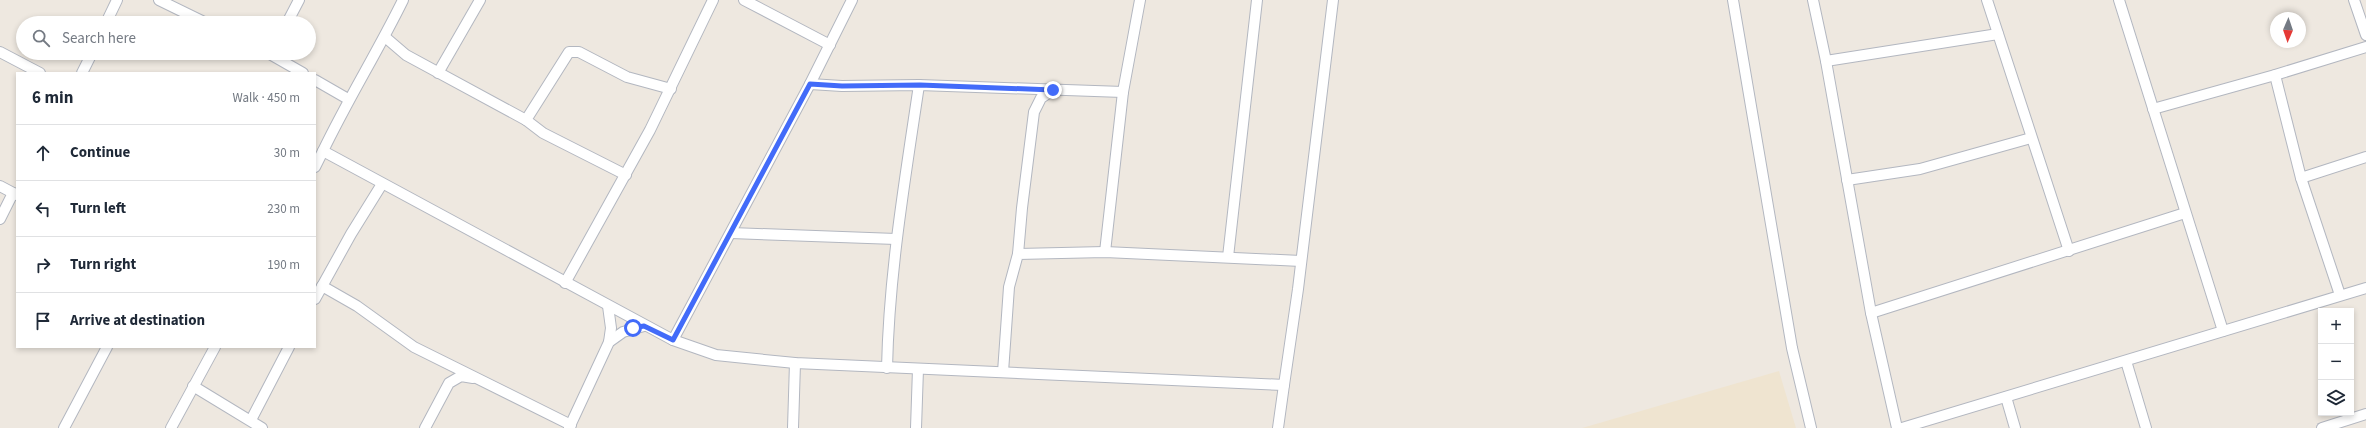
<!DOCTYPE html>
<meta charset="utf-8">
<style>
:root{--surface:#fff;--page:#f2f2f3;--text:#1f2937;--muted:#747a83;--line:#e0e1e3}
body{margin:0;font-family:"Source Sans 3",sans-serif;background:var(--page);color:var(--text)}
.controls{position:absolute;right:12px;bottom:12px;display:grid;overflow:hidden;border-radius:0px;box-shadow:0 2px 6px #0003}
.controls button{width:36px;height:36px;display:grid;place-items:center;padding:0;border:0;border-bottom:1px solid var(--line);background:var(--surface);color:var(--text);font:20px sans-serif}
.compass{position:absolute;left:2270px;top:12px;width:36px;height:36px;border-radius:50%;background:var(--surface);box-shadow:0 2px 6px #0003;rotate:182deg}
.stop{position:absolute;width:12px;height:12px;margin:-9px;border:3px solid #426bf9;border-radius:50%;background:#fff}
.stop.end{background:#426bf9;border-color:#fff;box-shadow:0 1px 4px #0008}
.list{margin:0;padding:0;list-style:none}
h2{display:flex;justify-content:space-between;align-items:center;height:52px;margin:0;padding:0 16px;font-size:17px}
h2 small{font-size:13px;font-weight:400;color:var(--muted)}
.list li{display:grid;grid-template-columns:26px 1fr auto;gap:12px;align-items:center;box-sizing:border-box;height:56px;padding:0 16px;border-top:1px solid var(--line)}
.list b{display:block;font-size:15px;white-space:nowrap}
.list em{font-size:13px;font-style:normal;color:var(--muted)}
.icon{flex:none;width:22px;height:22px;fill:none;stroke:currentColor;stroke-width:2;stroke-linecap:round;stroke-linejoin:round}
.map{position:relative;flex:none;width:2366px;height:428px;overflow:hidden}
.search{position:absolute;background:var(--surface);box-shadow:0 2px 6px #0003;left:16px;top:16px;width:300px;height:44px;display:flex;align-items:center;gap:10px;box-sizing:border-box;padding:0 14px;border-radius:22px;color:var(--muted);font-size:15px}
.panel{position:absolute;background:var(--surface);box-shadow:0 2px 6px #0003;left:16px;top:72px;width:300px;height:276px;border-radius:0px}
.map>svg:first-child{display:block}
</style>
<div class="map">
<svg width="2366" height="428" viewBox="0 0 2366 428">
<rect width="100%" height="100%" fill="#eee8e0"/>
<polygon fill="#efe4d0" points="1779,371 1796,428 1582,428"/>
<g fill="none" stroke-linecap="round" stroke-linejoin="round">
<defs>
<g id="minor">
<polyline points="159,0 206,23"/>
<path d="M403,0c-25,51 -55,99 -80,151l350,189 137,-256 42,-84"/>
<polyline points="744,0 830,45"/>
<polyline points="1733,0 1792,348 1811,428"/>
<polyline points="1813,0 1826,61 1871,313 1897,428"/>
<polyline points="1987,0 2069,251"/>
<polyline points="2119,0 2223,331"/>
<polyline points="2354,0 2366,35"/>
<polyline points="106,23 117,0"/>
<polyline points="287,23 299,0"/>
<polyline points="385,37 406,55 526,120"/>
<polyline points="0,52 40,73"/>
<polyline points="268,53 303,73"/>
<polyline points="1826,61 1998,34"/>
<polyline points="82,73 92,53"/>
<polyline points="438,73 480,0"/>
<polyline points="2275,75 2301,178 2366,157"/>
<polyline points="315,80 348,99"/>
<polyline points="810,84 842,86 919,85 1123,92 1140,0"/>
<polyline points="2153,109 2275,75 2366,47"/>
<polyline points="315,167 323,151"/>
<polyline points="626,175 543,133 526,120 569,52 579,52 627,77 671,89"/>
<polyline points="2301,178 2340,295"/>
<polyline points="1847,180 1920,169 2031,138"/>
<polyline points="0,186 17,195"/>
<polyline points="0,219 13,193"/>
<polyline points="731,233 896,239"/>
<polyline points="1105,252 1123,92"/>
<polyline points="1018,254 1022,208 1034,112 1041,98 1053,90"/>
<polyline points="1228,257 1257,0"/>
<polyline points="565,283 650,130 713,0"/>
<polyline points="322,286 357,306 414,347 571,425"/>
<polyline points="315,299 351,234 382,184"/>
<polyline points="608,306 611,328 609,342"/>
<polyline points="1871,313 2185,213"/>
<polyline points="673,340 716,355 795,363 1284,385 1298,289 1333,0"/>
<polyline points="2126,361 2146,428"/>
<path d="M887,368c2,-95 18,-189 32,-283"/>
<polyline points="1003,372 1009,287 1018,254 1105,252 1301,261"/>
<polyline points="193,386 262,428"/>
<polyline points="2006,397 2015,428"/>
<polyline points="251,420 289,347"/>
<polyline points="64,428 107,347"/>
<polyline points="171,428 215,347"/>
<polyline points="425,428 449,383 461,376 473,378"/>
<polyline points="569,428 609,342 623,332 644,326"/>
<polyline points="793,428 795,363"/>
<polyline points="916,428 918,369"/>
<polyline points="1278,428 1284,385"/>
<polyline points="1902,428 2366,288"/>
<polyline points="2322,428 2366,414"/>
</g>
</defs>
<use href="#minor" stroke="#b3b7c0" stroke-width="12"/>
<use href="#minor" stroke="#fff" stroke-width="10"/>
</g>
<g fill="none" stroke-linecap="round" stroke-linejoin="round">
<polyline stroke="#426bf9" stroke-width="5" points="633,328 644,326 673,340 810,84 842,86 920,85 1053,90"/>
</g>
</svg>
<div class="controls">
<button>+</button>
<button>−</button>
<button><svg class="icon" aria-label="layers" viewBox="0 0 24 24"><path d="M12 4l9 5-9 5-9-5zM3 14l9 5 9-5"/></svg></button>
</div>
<svg class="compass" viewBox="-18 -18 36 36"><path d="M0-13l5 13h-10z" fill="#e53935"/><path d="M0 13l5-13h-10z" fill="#747a83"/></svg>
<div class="stop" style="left:633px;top:328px"></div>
<div class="stop end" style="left:1053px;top:90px"></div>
<div class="search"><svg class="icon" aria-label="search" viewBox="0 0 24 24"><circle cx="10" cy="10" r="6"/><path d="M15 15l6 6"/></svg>Search here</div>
<section class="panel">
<h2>6 min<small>Walk · 450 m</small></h2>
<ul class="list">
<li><svg class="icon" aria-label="ahead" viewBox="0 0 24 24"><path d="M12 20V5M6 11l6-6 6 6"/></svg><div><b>Continue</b></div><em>30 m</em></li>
<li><svg class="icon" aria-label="left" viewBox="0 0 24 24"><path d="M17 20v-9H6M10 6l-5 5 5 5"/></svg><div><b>Turn left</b></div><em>230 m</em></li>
<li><svg class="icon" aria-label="right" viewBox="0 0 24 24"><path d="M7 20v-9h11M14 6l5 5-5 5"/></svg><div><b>Turn right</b></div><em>190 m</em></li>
<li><svg class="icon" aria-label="arrive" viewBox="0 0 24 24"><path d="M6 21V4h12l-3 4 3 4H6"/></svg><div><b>Arrive at destination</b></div></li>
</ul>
</section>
</div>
